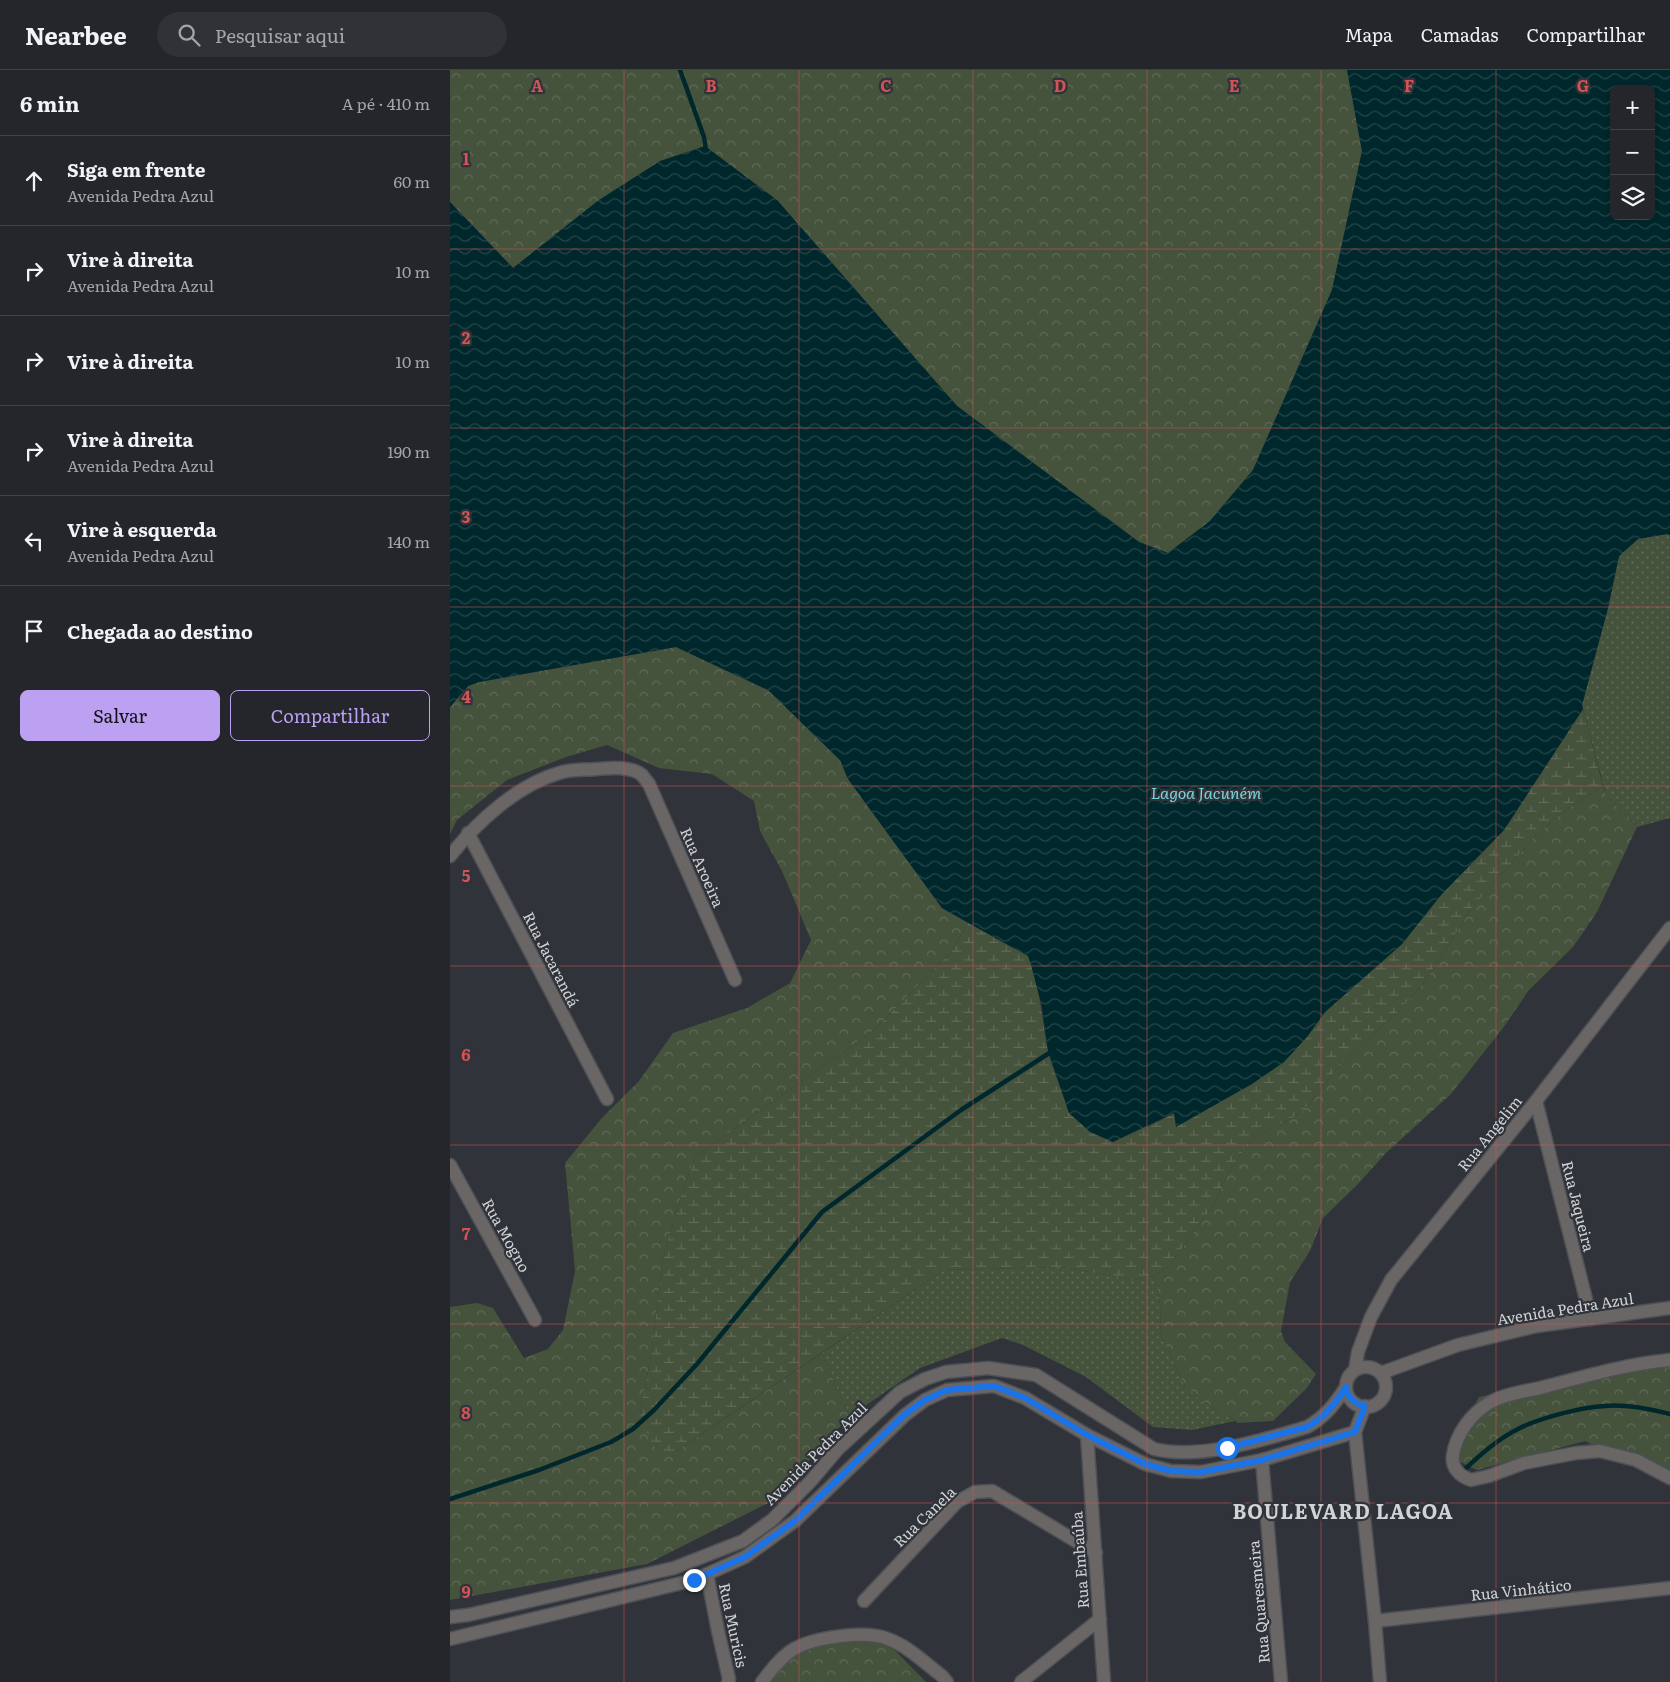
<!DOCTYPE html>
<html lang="pt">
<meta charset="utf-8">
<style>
:root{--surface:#24262b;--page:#303237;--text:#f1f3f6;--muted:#a3a5a9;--line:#414347;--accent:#bca0f2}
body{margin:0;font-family:Literata,serif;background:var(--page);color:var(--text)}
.controls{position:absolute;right:15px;top:15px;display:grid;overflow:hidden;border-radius:8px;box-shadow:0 2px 12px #0003}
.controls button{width:45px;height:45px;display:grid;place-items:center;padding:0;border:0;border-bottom:1px solid var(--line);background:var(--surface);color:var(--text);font:25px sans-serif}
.stop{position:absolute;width:15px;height:15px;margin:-11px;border:4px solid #1a73e8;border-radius:50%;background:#fff}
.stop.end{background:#1a73e8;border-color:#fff;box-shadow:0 1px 5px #0008}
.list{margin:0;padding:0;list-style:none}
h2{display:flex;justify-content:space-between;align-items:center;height:65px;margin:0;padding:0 20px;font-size:21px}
h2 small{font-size:16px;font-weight:400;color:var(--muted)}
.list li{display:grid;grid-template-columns:32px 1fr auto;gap:15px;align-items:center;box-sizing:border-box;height:90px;padding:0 20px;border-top:1px solid var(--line)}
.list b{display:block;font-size:19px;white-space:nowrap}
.list p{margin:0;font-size:16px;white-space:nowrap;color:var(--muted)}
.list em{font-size:16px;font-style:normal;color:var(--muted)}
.actions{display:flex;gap:10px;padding:15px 20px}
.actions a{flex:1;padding:11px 0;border:1px solid var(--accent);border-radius:8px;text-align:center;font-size:18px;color:var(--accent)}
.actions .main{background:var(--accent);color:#111}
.icon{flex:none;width:28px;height:28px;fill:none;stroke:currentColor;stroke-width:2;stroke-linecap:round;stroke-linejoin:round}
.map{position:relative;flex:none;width:1220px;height:1612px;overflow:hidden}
header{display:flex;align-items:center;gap:30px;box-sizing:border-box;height:70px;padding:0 25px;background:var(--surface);border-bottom:1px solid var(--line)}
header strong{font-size:24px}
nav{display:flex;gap:28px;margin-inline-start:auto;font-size:18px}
.search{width:350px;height:45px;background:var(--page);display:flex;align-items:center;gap:12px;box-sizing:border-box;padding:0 18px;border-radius:28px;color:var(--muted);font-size:19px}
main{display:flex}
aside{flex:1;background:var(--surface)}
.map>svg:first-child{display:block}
</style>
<header>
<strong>Nearbee</strong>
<div class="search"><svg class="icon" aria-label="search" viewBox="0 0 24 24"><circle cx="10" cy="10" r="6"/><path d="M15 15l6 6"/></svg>Pesquisar aqui</div>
<nav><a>Mapa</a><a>Camadas</a><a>Compartilhar</a></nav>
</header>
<main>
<aside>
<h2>6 min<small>A pé · 410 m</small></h2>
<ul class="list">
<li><svg class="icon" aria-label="ahead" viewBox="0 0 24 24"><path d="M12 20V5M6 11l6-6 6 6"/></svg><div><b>Siga em frente</b><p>Avenida Pedra Azul</p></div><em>60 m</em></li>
<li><svg class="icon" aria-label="right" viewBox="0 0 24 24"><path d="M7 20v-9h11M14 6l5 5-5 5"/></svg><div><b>Vire à direita</b><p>Avenida Pedra Azul</p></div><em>10 m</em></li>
<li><svg class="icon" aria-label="right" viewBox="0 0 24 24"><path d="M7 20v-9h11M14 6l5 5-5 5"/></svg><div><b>Vire à direita</b></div><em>10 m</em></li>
<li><svg class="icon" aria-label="right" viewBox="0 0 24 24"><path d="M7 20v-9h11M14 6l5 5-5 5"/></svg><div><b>Vire à direita</b><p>Avenida Pedra Azul</p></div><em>190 m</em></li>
<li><svg class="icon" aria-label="left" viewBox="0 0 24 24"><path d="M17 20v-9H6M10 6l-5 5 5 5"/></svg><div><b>Vire à esquerda</b><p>Avenida Pedra Azul</p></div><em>140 m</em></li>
<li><svg class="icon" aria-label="arrive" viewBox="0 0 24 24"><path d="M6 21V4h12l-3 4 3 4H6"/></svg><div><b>Chegada ao destino</b></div></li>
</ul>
<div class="actions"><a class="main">Salvar</a><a>Compartilhar</a></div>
</aside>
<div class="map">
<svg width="1220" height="1612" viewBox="0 0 1220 1612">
<defs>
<pattern id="green-dots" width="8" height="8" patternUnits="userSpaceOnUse" patternTransform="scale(1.25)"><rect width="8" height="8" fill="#45523c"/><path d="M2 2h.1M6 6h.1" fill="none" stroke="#5f6a57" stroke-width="1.8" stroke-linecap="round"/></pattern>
<pattern id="forest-crowns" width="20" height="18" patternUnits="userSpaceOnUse" patternTransform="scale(1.25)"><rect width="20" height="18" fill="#45523c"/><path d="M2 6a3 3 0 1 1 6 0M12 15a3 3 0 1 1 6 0" fill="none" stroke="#5f6a57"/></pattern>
<pattern id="wetland-marsh" width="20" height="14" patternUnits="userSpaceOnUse" patternTransform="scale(1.25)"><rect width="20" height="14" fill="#45523c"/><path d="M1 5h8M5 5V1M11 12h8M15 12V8" fill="none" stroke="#5f6a57"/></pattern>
<pattern id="water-waves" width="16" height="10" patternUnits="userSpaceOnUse" patternTransform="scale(1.25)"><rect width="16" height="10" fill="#00282c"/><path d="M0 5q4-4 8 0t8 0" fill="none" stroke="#24464a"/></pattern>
</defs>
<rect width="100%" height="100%" fill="#303339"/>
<g fill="url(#green-dots)">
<polygon points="1217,464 1220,465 1220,748 1187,757 1156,725 1132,635 1158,538 1169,486 1188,469"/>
<polygon points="613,1197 683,1210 705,1206 710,1234 711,1266 735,1316 750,1329 785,1351 742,1360 703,1357 636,1307 573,1275 552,1268 470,1298 399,1347 372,1283 494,1200"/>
</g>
<g fill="url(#forest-crowns)">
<polygon points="0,0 897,0 912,81 882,220 803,400 760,451 718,483 689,472 507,336 327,130 149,130 63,198 0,132"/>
<polygon points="226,577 318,620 390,690 398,709 492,838 518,853 501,882 424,960 245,1087 232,1123 213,1187 202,1279 190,1345 225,1382 372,1283 399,1347 322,1431 197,1494 0,1530 0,1237 27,1233 43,1238 74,1288 98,1279 113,1260 125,1201 115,1093 151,1049 189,1011 223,963 297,938 340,913 361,870 332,801 310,761 304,731 262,704 209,698 157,675 116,687 57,710 7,750 0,764 0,637 18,616 29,612"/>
<polygon points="1153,716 1156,725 1187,757 1147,842 1123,877 1079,920 1053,958 1001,1024 936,1083 908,1114 873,1148 860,1181 840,1212 831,1261 835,1272 866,1304 856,1319 823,1351 788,1353 750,1329 735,1316 711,1266 710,1234 705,1206 719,1196 765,1133 777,1105 799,1071 851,1043 897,987 950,940 976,910 1021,839 1086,765 1113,742"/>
<polygon points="1196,1289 1220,1297 1220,1413 1135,1371 1027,1400 1006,1390 1009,1365 1029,1327"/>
<polygon points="429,1564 476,1612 309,1612 351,1579"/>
</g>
<path fill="url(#wetland-marsh)" d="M1133,639l20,77 -40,26 -27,23 -65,74 -45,71 -26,30 -53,47 -46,56 -52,28 -22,34 -12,28 -46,63 -14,10 -22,4 -70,-13 -119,3 -269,182 -15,1 -9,-10 -11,-28 12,-66 11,-92 19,-64 13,-36 179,-127 77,-78 17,-29 60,33c13,30 13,63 20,94 5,21 15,42 21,63l80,13 26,-13 1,13 131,-89 18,-25 77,-68 39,-49 63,-65z"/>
<path fill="url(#water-waves)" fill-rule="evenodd" d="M897,0h323v465l-3,-1 -29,5 -19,17 -11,52 -26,97 1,4 -79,121 -63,65 -39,49 -77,68 -18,25 -23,25 -32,22 -76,43 -2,-14 -61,29 -23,-10 -21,-19 -21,-62 -6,-44 -11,-42 -3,-9 -86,-48 -94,-129 -8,-19 -72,-70 -92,-43 -197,35 -11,4 -18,21v-505l63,66 86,-68 61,-39 45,-15 72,54 180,206 182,136 29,11 42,-32 43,-51 79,-180 30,-139zM1164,19h37v127h-37z"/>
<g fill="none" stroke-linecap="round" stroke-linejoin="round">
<g stroke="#00282c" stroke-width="4.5">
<polyline points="230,0 254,67 256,80"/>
<path d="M1014,1400c17,-16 35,-32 56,-42 20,-10 62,-21 85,-22 21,-2 45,3 65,8"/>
<polyline points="0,1429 89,1400 161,1372 183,1359 204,1340 247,1294 372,1142 511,1040 604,980"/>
</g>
<defs>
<g id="street">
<polyline points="18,763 157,1029"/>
<path d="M0,786c27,-34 67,-71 109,-83 11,-4 26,-3 38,-4 13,-1 34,-3 45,6 2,3 5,6 7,9l86,196"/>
<polyline points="1086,1031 1141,1249"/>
<polyline points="0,1095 85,1250"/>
<path d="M1220,1290c-44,4 -87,17 -130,28 -15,3 -39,7 -51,15 -18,11 -33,31 -36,52 -2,12 6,21 18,25l18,-4 35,-13 52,-10 24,-2 36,9 34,18"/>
<circle cx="916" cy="1317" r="20"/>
<polyline points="905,1300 908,1282 921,1247 941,1210 1086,1031 1220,858"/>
<polyline points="931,1303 1008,1275 1087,1256 1220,1238"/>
<polyline points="915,1336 905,1362 925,1551 930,1612"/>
<polyline points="637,1365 654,1612"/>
<polyline points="812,1390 831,1612"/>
<polyline points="257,1504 268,1561 279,1609 278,1612"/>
<polyline points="414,1531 507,1432 525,1422 542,1421 646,1483"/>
<path d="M0,1547l18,-2 206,-47 69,-27 29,-21 38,-38 28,-33 62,-57 25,-13 21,-7 42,-4 48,7 118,74c46,11 109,-9 153,-22 18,-10 28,-23 39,-40"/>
<polyline points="925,1551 1220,1518"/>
<polyline points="0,1569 244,1510 295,1487 345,1451 455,1345 475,1330 497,1320 544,1316 575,1328 637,1365 695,1394 721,1401 751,1402 812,1390 905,1362"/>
<path d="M312,1612c9,-12 19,-25 32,-33 21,-12 72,-19 94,-10 20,7 38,25 54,37l5,6"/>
<polyline points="571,1612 650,1549"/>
</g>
</defs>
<use href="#street" stroke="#4d5055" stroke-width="15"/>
<use href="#street" stroke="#6a6666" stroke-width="12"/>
</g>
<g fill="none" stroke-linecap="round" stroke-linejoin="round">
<path stroke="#1a73e8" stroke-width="6" d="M244,1510l51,-23 50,-36 109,-106 21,-15 22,-10 47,-4 31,12 62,37 58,29 26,7 30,1 61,-12 93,-28 10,-26c-11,-3 -17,-7 -19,-19 -11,17 -21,30 -39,40l-80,21"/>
</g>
<path fill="none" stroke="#d55354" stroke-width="1" stroke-opacity="0.55" d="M174,0v1612M349,0v1612M523,0v1612M697,0v1612M871,0v1612M1046,0v1612M0,179h1220M0,358h1220M0,537h1220M0,716h1220M0,896h1220M0,1075h1220M0,1254h1220M0,1433h1220"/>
<g text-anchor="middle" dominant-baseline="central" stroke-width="4.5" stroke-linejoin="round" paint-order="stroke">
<g font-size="15" fill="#d1d4d7" stroke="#303339">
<text transform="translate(253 797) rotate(66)">Rua Aroeira</text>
<text transform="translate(102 889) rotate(63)">Rua Jacarandá</text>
<text transform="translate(1039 1063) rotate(-51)">Rua Angelim</text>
<text transform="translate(1129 1136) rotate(76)">Rua Jaqueira</text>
<text transform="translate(57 1165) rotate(61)">Rua Mogno</text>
<text transform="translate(1115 1238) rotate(-9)">Avenida Pedra Azul</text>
<text transform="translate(365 1383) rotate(-45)">Avenida Pedra Azul</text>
<text transform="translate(474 1446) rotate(-44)">Rua Canela</text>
<text transform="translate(629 1490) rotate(-94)">Rua Embaúba</text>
<text transform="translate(1071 1519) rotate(-6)">Rua Vinhático</text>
<text transform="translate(808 1532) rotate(-95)">Rua Quaresmeira</text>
<text transform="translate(284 1555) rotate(78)">Rua Muricis</text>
</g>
<g font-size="16" font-style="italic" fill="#7cd3db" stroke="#303339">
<text x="756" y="722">Lagoa Jacuném</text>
</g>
<g font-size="20" font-weight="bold" letter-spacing="1" fill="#d1d4d7" stroke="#303339">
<text x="893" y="1440">BOULEVARD LAGOA</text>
</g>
</g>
<g font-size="16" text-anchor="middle" font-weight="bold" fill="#d55354" stroke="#303339" stroke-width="4.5" stroke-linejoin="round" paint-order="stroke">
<text x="87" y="22">A</text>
<text x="261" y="22">B</text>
<text x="436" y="22">C</text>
<text x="610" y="22">D</text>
<text x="784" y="22">E</text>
<text x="959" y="22">F</text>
<text x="1133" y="22">G</text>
<text x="16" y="95">1</text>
<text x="16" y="274">2</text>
<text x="16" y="453">3</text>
<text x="16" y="633">4</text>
<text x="16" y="812">5</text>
<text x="16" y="991">6</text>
<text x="16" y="1170">7</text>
<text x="16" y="1349">8</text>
<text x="16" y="1528">9</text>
</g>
</svg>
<div class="controls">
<button>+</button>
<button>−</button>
<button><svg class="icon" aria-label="layers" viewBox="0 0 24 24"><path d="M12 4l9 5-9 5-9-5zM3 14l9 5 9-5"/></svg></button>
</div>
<div class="stop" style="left:777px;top:1378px"></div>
<div class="stop end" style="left:244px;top:1510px"></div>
</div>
</main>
